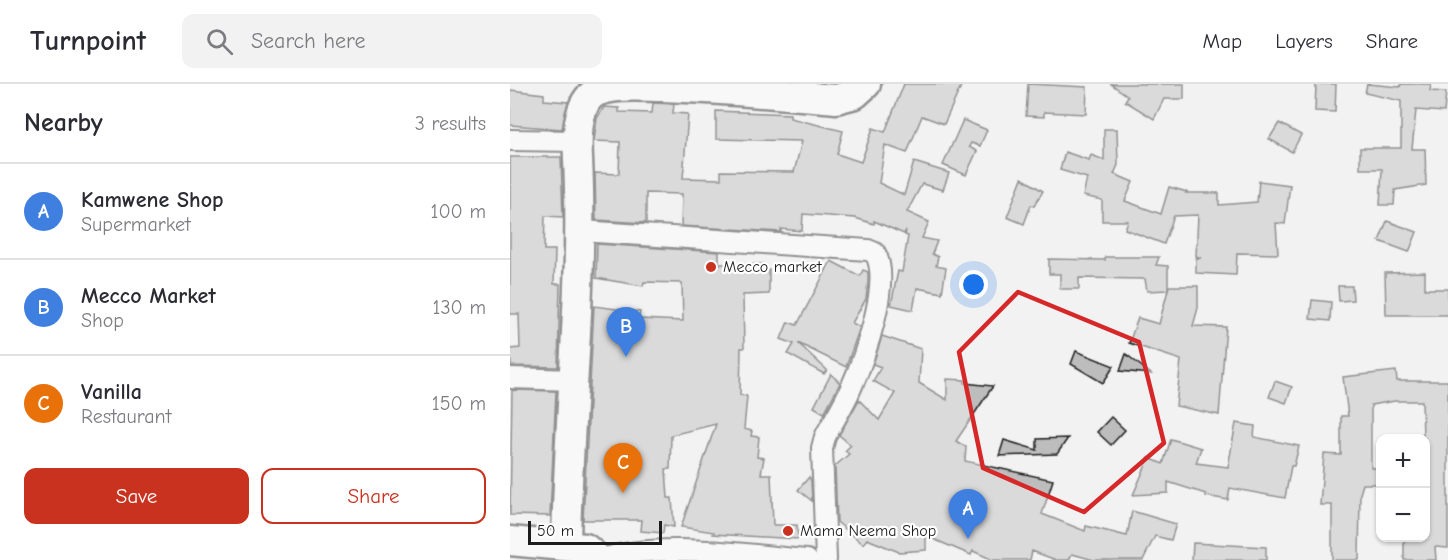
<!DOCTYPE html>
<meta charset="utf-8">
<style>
:root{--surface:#fff;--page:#f2f2f3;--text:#2b2b33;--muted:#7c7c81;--line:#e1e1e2;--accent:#c8321e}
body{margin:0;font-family:"Comic Neue",sans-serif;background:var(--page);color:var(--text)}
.controls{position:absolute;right:18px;bottom:18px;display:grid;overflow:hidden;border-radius:12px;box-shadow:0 2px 4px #0004}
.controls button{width:54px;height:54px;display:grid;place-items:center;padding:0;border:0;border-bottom:2px solid var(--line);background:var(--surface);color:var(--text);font:30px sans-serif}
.scale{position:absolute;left:18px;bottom:15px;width:134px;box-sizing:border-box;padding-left:6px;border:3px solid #1c1c1c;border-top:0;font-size:16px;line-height:21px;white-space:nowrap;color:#1c1c1c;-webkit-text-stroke:4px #fff;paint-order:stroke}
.you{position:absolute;left:464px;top:201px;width:21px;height:21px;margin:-15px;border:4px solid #fff;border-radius:50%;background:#1a73e8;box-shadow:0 0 0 9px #1a73e833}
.badge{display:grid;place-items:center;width:39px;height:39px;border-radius:50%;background:var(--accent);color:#fff;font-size:20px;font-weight:700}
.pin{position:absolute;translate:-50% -50px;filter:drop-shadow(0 2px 3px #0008)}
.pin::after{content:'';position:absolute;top:32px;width:21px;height:18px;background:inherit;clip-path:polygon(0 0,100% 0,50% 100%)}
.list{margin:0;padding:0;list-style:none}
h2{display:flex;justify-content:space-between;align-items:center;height:78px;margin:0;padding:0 24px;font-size:26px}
h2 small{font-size:20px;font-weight:400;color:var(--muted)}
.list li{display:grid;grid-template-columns:39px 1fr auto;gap:18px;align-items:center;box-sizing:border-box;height:96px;padding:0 24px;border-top:2px solid var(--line)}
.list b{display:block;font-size:22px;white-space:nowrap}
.list p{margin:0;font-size:20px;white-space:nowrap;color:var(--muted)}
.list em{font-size:20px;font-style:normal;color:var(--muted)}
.actions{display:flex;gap:12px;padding:18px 24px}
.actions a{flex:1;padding:14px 0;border:2px solid var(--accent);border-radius:12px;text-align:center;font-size:21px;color:var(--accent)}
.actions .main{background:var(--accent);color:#fff}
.icon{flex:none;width:33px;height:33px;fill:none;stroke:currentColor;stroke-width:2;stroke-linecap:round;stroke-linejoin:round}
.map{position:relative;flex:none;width:938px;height:476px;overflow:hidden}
header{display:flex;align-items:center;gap:36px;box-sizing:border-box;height:84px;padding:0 30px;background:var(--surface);border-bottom:2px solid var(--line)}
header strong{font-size:28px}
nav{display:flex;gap:33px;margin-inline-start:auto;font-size:21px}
.search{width:420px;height:54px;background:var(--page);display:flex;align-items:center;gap:15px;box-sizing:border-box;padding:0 21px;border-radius:12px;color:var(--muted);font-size:22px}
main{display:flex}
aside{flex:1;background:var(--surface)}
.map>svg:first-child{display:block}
</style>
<header>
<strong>Turnpoint</strong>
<div class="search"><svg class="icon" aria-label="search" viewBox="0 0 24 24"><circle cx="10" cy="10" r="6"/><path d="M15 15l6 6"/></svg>Search here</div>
<nav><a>Map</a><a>Layers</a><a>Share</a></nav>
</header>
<main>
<aside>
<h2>Nearby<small>3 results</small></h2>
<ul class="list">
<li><span class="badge" style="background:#3f7fe0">A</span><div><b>Kamwene Shop</b><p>Supermarket</p></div><em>100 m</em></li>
<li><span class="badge" style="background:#3f7fe0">B</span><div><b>Mecco Market</b><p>Shop</p></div><em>130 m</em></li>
<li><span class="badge" style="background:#e8710a">C</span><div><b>Vanilla</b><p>Restaurant</p></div><em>150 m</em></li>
</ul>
<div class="actions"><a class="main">Save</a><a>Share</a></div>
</aside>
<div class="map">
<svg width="938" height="476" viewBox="0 0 938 476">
<rect width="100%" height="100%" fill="#f2f2f2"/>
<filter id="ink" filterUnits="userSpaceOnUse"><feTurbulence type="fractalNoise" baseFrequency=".0167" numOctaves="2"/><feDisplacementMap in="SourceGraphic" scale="12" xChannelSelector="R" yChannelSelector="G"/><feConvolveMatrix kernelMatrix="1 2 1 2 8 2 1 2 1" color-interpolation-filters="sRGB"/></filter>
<g filter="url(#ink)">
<g fill="#bdbdbd" stroke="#1c1c1c" stroke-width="1.5">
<polygon points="394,0 452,0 434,40 412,32 397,69 375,61 369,99 394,111 404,78 439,89 433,106 412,100 397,128 419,138 412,154 427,157 422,170 428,173 426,182 436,184 432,209 407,204 403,226 381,221 388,187 392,188 398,152 395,151 396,146 394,150 364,137 364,140 345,134 293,130 292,147 271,145 271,148 171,142 172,110 136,109 136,139 86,136 85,89 109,90 110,58 84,57 87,34 94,23 109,24 109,28 142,29 143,19 164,20 163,29 178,30 173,94 211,95 211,87 284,88 292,57 206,55 206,27 280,30 280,34 333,47 327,70 351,78 363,44 375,48"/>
<polygon points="518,0 577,3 576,30 534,28 534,33 516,32"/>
<polygon points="601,0 674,0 674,15 654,15 644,35 615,17 618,12"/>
<polygon points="806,0 826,0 825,28 805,27"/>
<polygon points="857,0 890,3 891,0 921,0 920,7 936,8 934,28 906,26 902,65 915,65 916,101 885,106 884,121 870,121 872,85 850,85 850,64 891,64 891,17 855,9"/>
<polygon points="0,6 34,10 34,16 58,18 52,45 0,41"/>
<polygon points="453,36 477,46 470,62 461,59 459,63 467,67 456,91 433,81"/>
<polygon points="769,39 791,51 782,68 759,55"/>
<polygon points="594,45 607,45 608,81 604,90 623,98 615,117 651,130 659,103 677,108 676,109 709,109 709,121 747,118 749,97 780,101 775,140 766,139 768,170 727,169 726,191 686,189 686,174 691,174 686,172 688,131 664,132 654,160 615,145 618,137 592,137 592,116 573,112 577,94 550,86 555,68 579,76 581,71 594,76"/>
<polygon points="0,73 51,73 53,133 35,132 34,166 45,166 44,200 50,200 48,283 1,282 0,265 10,264 9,230 0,230"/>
<polygon points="512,94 533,107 524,122 521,121 514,140 497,133"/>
<polygon points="877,137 907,148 899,168 869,157"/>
<polygon points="87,160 209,168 209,180 254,180 254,186 259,186 259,210 233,211 234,264 231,264 230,311 237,312 234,345 242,347 241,352 249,353 247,373 254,374 251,390 261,390 263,441 287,441 288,455 203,450 204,448 171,443 206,340 161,351 160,385 156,385 158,414 162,414 164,443 154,441 153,449 131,447 132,436 73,436 84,222 130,228 129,235 173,237 172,199 134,198 133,202 86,194"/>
<polygon points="595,173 649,173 646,181 658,182 658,206 637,207 635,195 569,194 569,205 550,205 550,190 539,190 539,175 595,176"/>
<polygon points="321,177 350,192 353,186 358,188 358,198 356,215 342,239 350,243 336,283 288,259 317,286 314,290 278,270 284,260 271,255 278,238 287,241"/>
<polygon points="915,188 915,205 938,205 938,231 876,231 875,189"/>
<polygon points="659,202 688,202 688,224 683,242 716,243 709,331 666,322 671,276 619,259 628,234 649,240"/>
<polygon points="828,202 842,202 843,216 829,217"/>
<polygon points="802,216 821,218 820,237 800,235"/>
<polygon points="372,252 411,265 409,299 437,316 437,295 455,296 455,299 483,302 446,357 456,363 455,377 543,396 532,430 575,447 576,442 617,452 622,427 666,440 661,456 645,452 633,476 584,476 562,470 559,476 546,476 522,467 520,476 483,476 463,467 461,471 416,452 416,466 389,468 357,455 353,460 327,438 325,382 339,370 335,367 341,361 329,351 349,316 369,336 385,309 363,297 371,283 363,280"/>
<polygon points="566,267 604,282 593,299 561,280"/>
<polygon points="616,270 641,290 610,287"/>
<polygon points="886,287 887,297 938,297 938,464 925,463 926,476 894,476 894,453 915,453 915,354 913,354 912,317 885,317 861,321 861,384 870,384 870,400 853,400 850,410 849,476 822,476 822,421 810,421 814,370 831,371 831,332 838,332 833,293"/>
<polygon points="321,290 330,299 314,329 304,323"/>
<polygon points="765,297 782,303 776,319 759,313"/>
<polygon points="2,306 46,307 40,432 0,431"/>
<polygon points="601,333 615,346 601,361 587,348"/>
<polygon points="726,339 745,342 744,353 789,362 784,382 781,382 775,414 720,404 718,416 696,412 696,410 658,398 658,409 623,411 639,374 653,380 661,355 691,364 686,379 718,383"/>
<polygon points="558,354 547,370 489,372 494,356 527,366 527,355"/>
<polygon points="299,393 301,397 302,417 288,406"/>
<polygon points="683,459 756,463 756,476 682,476"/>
</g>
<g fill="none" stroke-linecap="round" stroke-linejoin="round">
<defs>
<g id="street">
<polyline points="0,56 67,57"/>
<path d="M71,147l287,19 7,3c17,28 -11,106 -24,135 -7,17 -18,33 -26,49l-3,11 4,112"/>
<polyline points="0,294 64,296"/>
<path d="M89,476c59,-20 146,-5 208,0"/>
</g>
<g id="secondary">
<polyline points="0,457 75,464 89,476"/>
<path d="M56,461c2,-129 18,-257 12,-386 -1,-20 -2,-56 18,-67 19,-8 47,-5 67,-5 58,2 115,7 173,12l19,-5 11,-10"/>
</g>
</defs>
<use href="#street" stroke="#1c1c1c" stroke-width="24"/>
<use href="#secondary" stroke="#1c1c1c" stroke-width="33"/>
<use href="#street" stroke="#fff" stroke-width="20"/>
<use href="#secondary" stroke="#fff" stroke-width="28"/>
</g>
</g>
<path d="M0 0H938V476H0ZM508,208l121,50 25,101 -80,69 -101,-44 -24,-116z" fill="#f2f2f2" fill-opacity=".55" fill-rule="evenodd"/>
<path fill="none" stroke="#d62828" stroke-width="4.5" stroke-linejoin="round" d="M508,208l121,50 25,101 -80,69 -101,-44 -24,-116z"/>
<g fill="#c8321e" stroke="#fff" stroke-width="2">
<circle cx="201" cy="183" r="6"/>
<circle cx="278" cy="447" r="6"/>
</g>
<g text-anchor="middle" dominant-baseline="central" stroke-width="4.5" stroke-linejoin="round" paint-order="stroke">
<g font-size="16" fill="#1c1c1c" stroke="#fff" text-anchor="start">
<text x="213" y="183">Mecco market</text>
<text x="290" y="447">Mama Neema Shop</text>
</g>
</g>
</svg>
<div class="controls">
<button>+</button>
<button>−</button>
</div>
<div class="scale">50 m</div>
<div class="you"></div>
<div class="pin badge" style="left:458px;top:455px;background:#3f7fe0">A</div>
<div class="pin badge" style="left:116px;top:273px;background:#3f7fe0">B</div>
<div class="pin badge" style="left:113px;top:409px;background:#e8710a">C</div>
</div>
</main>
